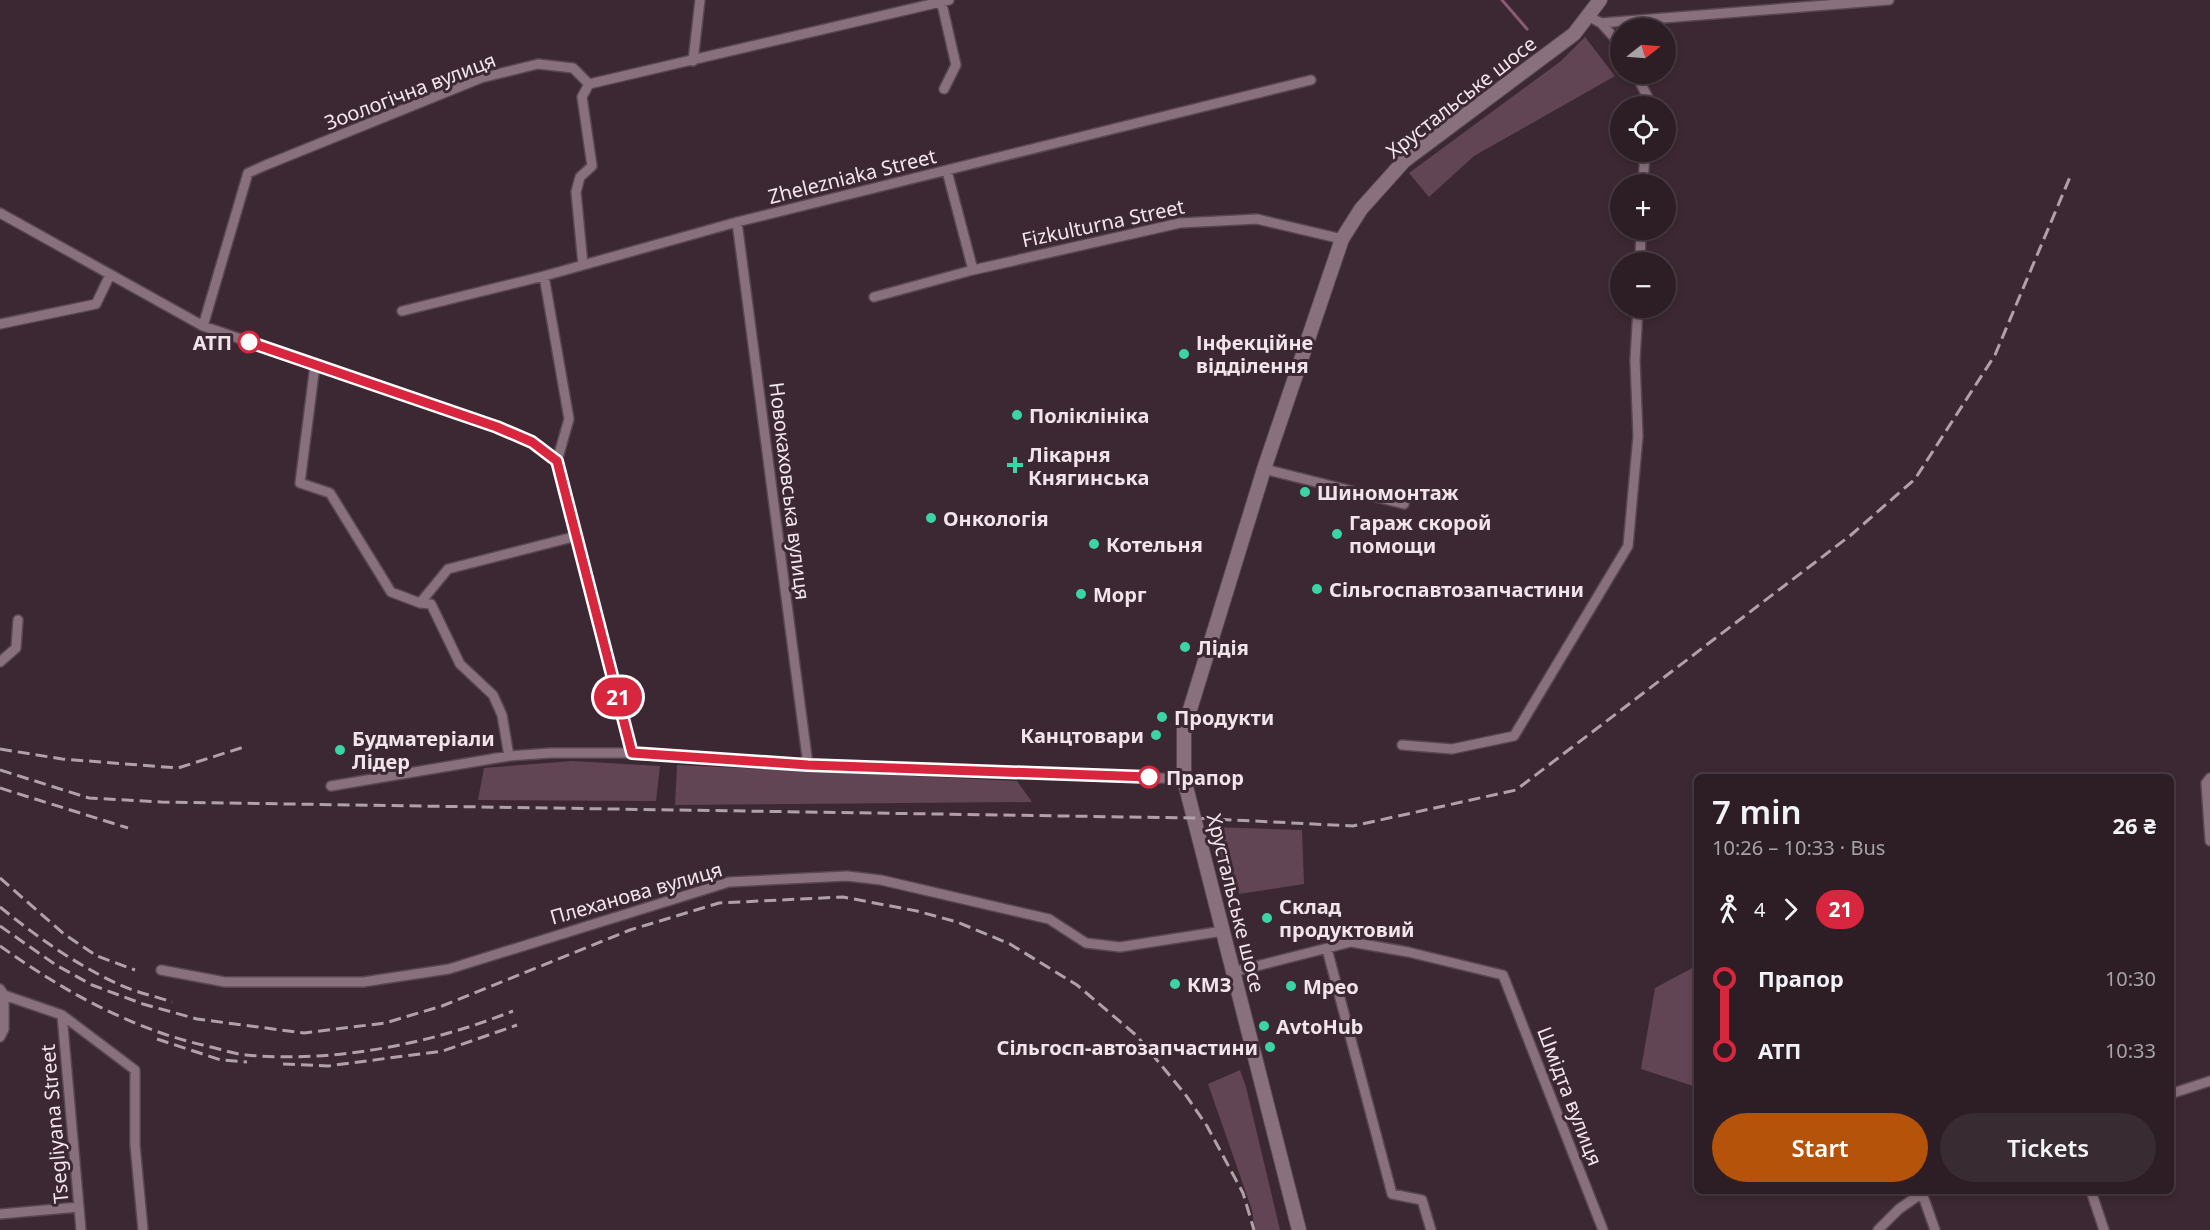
<!DOCTYPE html>
<html lang="en">
<head>
<meta charset="utf-8">
<style>
	body { margin:0; font-family:"Noto Sans",sans-serif; background:#392b32; color:#f1f3f6; height:100vh; display:flex; flex-direction:column; font-size:22px; white-space:nowrap }
	* { box-sizing:border-box; margin:0 }
	p { font-size:20px; color:#a7a2a7 }
	.icon { flex:none; width:33px; height:33px; fill:none; stroke:currentColor; stroke-width:2; stroke-linecap:round; stroke-linejoin:round }
	.map { position:relative; flex:1; overflow:hidden }
	.sheet { position:absolute; left:1694px; top:774px; width:480px; height:420px; display:flex; flex-direction:column; background:#2d1e26; border-radius:9px; box-shadow:0 3px 9px #0003,0 0 0 2px #483c43 }
	.sheet>* { flex:none }
	.badge { padding:0 12px; border-radius:20px; font-size:21px; line-height:39px }
	.needle { width:39px; rotate:73deg }
	.buttons { position:absolute; left:1610px; top:18px; display:grid; gap:12px }
	.buttons a { display:grid; place-items:center; width:66px; height:66px; border-radius:50%; background:#2d1e26; box-shadow:0 3px 9px #0003,0 0 0 2px #483c43; font-size:30px }
	.map>.badge { position:absolute; translate:-50% -50%; box-shadow:0 0 0 3px #fff }
	.legs { display:flex; align-items:center; gap:9px; height:66px; padding:0 18px; font-size:20px }
	.legs p { margin-inline-start:auto }
	.overview { display:flex; align-items:center; justify-content:space-between; height:102px; padding:0 18px }
	h1 { font-size:33px; font-weight:600; line-height:45px }
	.button { display:flex; gap:12px; margin-top:auto; padding:12px 18px }
	.button a { flex:1; height:69px; border-radius:36px; background:#b45309; color:#fff; font-size:24px; font-weight:600; line-height:69px; text-align:center }
	.button a+a { background:#392b32; color:#f1f3f6 }
	ul { padding:0 18px; list-style:none }
	li { display:flex; align-items:center; gap:21px; height:72px; font-size:22px }
	li i { display:grid; place-items:center; width:9px; height:100%; margin:0 8px; background:currentColor }
	li i::after { content:''; width:15px; height:15px; margin:-8px; border:4px solid; border-radius:50%; background:#2d1e26 }
	li p { margin-inline-start:auto }
	li:first-child i { background:linear-gradient(#0000 50%,currentColor 0) }
	li:last-child i { background:linear-gradient(currentColor 50%,#0000 0) }
	.map>svg:first-child { display:block }
	.green { fill:#624554 }
	.lines { fill:none; stroke-linecap:round; stroke-linejoin:round }
	.stream { stroke:#8b5a74; stroke-width:3 }
	.street-casing { stroke:#584750; stroke-width:12 }
	.secondary-casing { stroke:#584750; stroke-width:16 }
	.street { stroke:#88707c; stroke-width:9 }
	.secondary { stroke:#88707c; stroke-width:14 }
	.rail { stroke:#b0a0a8; stroke-width:3; stroke-dasharray:12 6; stroke-linecap:butt }
	.line-1-casing { stroke:#fff; stroke-width:14 }
	.line-1 { stroke:#d7263d; stroke-width:9 }
	.stop-1-dot { fill:#fff; stroke:#d7263d; stroke-width:3 }
	.poi-dot { fill:#3bd4a4; stroke:#3c2832; stroke-width:2 }
	.labels { text-anchor:middle; dominant-baseline:central; stroke-width:6; stroke-linejoin:round; paint-order:stroke }
	.street-label { font-size:20px; fill:#f2e4eb; stroke:#3c2832 }
	.stop-label { font-size:20px; font-weight:bold; fill:#f2e4eb; stroke:#3c2832; text-anchor:end }
	.poi-label { font-size:20px; font-weight:bold; fill:#f2e4eb; stroke:#3c2832; text-anchor:start }
</style>
</head>
<body>
<div class="map">
<svg width="2210" height="1230" viewBox="0 0 2210 1230">
	<rect width="100%" height="100%" fill="#3c2832"/>
	<path class="green" d="M1585,37L1615,76L1474,156L1429,197L1409,173L1561,61Z
		M572,761L660,766L656,801L478,800L484,768Z
		M677,765L1017,781L1032,802L675,805Z
		M1211,827L1302,830L1304,884L1239,894L1236,878L1222,880Z
		M1696,966V1087L1641,1069L1655,988Z
		M1240,1070L1246,1087L1280,1230H1255L1252,1210L1208,1084Z"/>
	<g class="lines">
		<path class="stream" d="M1502,0L1527,29"/>
		<g class="street-casing">
			<path id="street" d="M941,0L956,65L944,89
				M1588,16L1601,23L1889,0
				M1601,23L1620,44
				M693,61L700,0
				M1636,74L1648,98L1647,106
				M947,171L973,270
				M1643,184L1645,152
				M0,213L203,326L497,427L532,442L557,461
				M737,222L808,765
				M1640,262L1641,230
				M583,265L576,192L580,177L592,166L582,97L589,84
				M544,276L569,419L557,461L632,753
				M874,297L973,270L1180,223L1257,219L1342,239
				M402,311L544,276L737,222L1311,80
				M0,324L96,304L110,275
				M203,326L248,173L266,165L481,78L538,64L573,68L589,84L949,0
				M315,365L300,483L330,493L391,592L420,603L431,604L460,664L493,695L502,715L509,756
				M1264,469L1404,504
				M420,603L448,569L577,536
				M0,662L16,648L18,620
				M1402,745L1452,749L1514,736L1628,546L1638,436L1635,360L1638,308
				M2210,778L2206,783L2210,841
				M331,786L509,756L550,753H632L808,765L1184,779
				M1327,949L1392,1194L1422,1200L1431,1230
				M161,970L225,982H363L449,969L729,882L847,876L881,880L1049,919L1086,943L1120,947L1223,931
				M1233,972L1351,942L1408,952L1503,975L1603,1230
				M0,989L4,995L62,1015L135,1070V1145L143,1230
				M62,1015L81,1230
				M0,1037L4,1029V995
				M2170,1094L2210,1081
				M2091,1191L2104,1230
				M1922,1193L1935,1230
				M0,1214L79,1207
				M1878,1230L1899,1209L1925,1191"/>
		</g>
		<g class="secondary-casing">
			<path id="secondary" d="M1299,1230L1184,779V729L1264,469L1342,239L1361,209L1404,161L1574,34L1600,0"/>
		</g>
		<use href="#street" class="street"/>
		<use href="#secondary" class="secondary"/>
		<path class="rail" d="M0,749L62,759L178,768L244,747
			M0,770L89,798L161,802L1194,818L1353,826L1516,790L1851,535L1915,479L1995,355L2070,177
			M0,788L128,828
			M0,878L64,934L97,956L135,970
			M0,907C37,937 75,964 118,984C135,992 154,996 172,1002
			M0,926L56,965L92,985L143,1004L197,1019L304,1033L385,1023L442,1006L630,930L719,903L843,897L917,911L957,922L1010,944L1077,985L1137,1036L1185,1094L1207,1126L1243,1193L1254,1230
			M0,946C65,992 133,1030 211,1047C223,1050 235,1054 246,1055C336,1063 430,1044 513,1011
			M157,1039L221,1060L247,1062
			M283,1064L328,1066L443,1051L517,1025"/>
	</g>
	<g class="lines">
		<g class="line-1-casing">
			<path id="line-1" d="M249,342L497,427L532,442L557,461L632,753L808,765L1149,777"/>
		</g>
		<use href="#line-1" class="line-1"/>
	</g>
	<g class="stop-1-dot">
		<circle cx="249" cy="342" r="10"/>
		<circle cx="1149" cy="777" r="10"/>
	</g>
	<g class="poi-dot">
		<circle cx="1184" cy="354" r="6"/>
		<circle cx="1017" cy="415" r="6"/>
		<path d="M1012 456h6v6h6v6h-6v6h-6v-6h-6v-6h6z"/>
		<circle cx="1305" cy="492" r="6"/>
		<circle cx="931" cy="518" r="6"/>
		<circle cx="1337" cy="534" r="6"/>
		<circle cx="1094" cy="544" r="6"/>
		<circle cx="1317" cy="589" r="6"/>
		<circle cx="1081" cy="594" r="6"/>
		<circle cx="1185" cy="647" r="6"/>
		<circle cx="1162" cy="717" r="6"/>
		<circle cx="1156" cy="735" r="6"/>
		<circle cx="340" cy="750" r="6"/>
		<circle cx="1267" cy="918" r="6"/>
		<circle cx="1175" cy="984" r="6"/>
		<circle cx="1291" cy="986" r="6"/>
		<circle cx="1264" cy="1026" r="6"/>
		<circle cx="1270" cy="1047" r="6"/>
	</g>
	<g class="labels">
		<g class="street-label">
			<text transform="translate(410 91) rotate(-21)">Зоологічна вулиця</text>
			<text transform="translate(1461 97) rotate(-38)">Хрустальське шосе</text>
			<text transform="translate(852 176) rotate(-14)">Zhelezniaka Street</text>
			<text transform="translate(1103 223) rotate(-12)">Fizkulturna Street</text>
			<text transform="translate(790 491) rotate(83)">Новокаховська вулиця</text>
			<text transform="translate(636 893) rotate(-16)">Плеханова вулиця</text>
			<text transform="translate(1236 903) rotate(76)">Хрустальське шосе</text>
			<text transform="translate(1570 1096) rotate(69)">Шмідта вулиця</text>
			<text transform="translate(54 1124) rotate(-95)">Tsegliyana Street</text>
		</g>
		<g class="stop-label">
			<text x="232" y="342">АТП</text>
			<text x="1166" y="777" text-anchor="start">Прапор</text>
		</g>
		<g class="poi-label">
			<text x="1196" y="342">Інфекційне<tspan x="1196" dy="23">відділення</tspan></text>
			<text x="1029" y="415">Поліклініка</text>
			<text x="1028" y="454">Лікарня<tspan x="1028" dy="23">Княгинська</tspan></text>
			<text x="1317" y="492">Шиномонтаж</text>
			<text x="943" y="518">Онкологія</text>
			<text x="1349" y="522">Гараж скорой<tspan x="1349" dy="23">помощи</tspan></text>
			<text x="1106" y="544">Котельня</text>
			<text x="1329" y="589">Сільгоспавтозапчастини</text>
			<text x="1093" y="594">Морг</text>
			<text x="1197" y="647">Лідія</text>
			<text x="1174" y="717">Продукти</text>
			<text x="1144" y="735" text-anchor="end">Канцтовари</text>
			<text x="352" y="738">Будматеріали<tspan x="352" dy="23">Лідер</tspan></text>
			<text x="1279" y="906">Склад<tspan x="1279" dy="23">продуктовий</tspan></text>
			<text x="1187" y="984">КМЗ</text>
			<text x="1303" y="986">Мрео</text>
			<text x="1276" y="1026">AvtoHub</text>
			<text x="1258" y="1047" text-anchor="end">Сільгосп-автозапчастини</text>
		</g>
	</g>
</svg>
<div class="buttons">
<a><svg class="needle" viewBox="-14 -14 28 28"><path d="M0-13l5 13h-10z" fill="#e53935"/><path d="M0 13l5-13h-10z" fill="#a7a2a7"/></svg></a>
<a><svg class="icon" aria-label="locate" viewBox="0 0 24 24"><circle cx="12" cy="12" r="6"/><path d="M12 2v4M12 18v4M2 12h4M18 12h4"/></svg></a>
<a>+</a>
<a>−</a>
</div>
<b class="badge" style="left:618px;top:697px;background:#d7263d;color:#fff">21</b>
<section class="sheet">
<div class="overview"><div><h1>7 min</h1><p>10:26 – 10:33 · Bus</p></div><b>26 ₴</b></div>
<div class="legs"><svg class="icon" aria-label="walk" viewBox="0 0 24 24"><circle cx="13" cy="4" r="2"/><path d="M13 8l-2 6 4 7M11 14l-3 7M7 12l3-4h3l4 4"/></svg>4<svg class="icon" aria-label="forward" viewBox="0 0 24 24"><path d="M9 5l7 7-7 7"/></svg><b class="badge" style="background:#d7263d;color:#fff">21</b></div>
<ul>
<li><i style="color:#d7263d"></i><b>Прапор</b><p>10:30</p></li>
<li><i style="color:#d7263d"></i><b>АТП</b><p>10:33</p></li>
</ul>
<div class="button"><a>Start</a><a>Tickets</a></div>
</section>
</div>
</body>
</html>
